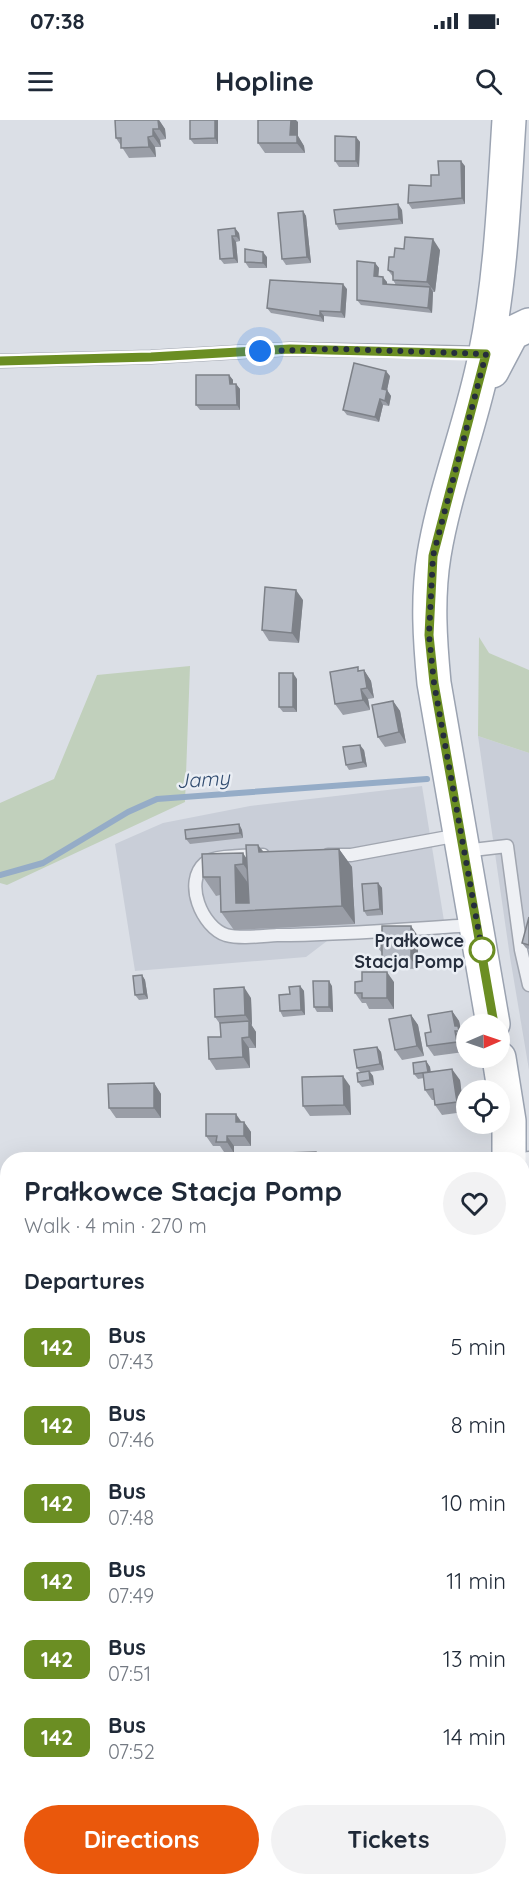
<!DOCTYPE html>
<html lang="en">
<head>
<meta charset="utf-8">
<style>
	body { margin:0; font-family:Quicksand,sans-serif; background:#f2f2f3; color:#1f2937; height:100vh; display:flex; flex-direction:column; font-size:22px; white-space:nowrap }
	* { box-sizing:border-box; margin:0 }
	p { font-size:20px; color:#747a83 }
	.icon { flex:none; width:33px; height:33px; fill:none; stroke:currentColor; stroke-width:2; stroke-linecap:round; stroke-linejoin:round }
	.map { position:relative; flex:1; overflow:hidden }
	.panel { position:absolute; left:0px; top:1032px; width:530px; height:734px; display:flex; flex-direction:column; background:#fff; border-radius:24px 24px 0 0; box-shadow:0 6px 24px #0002 }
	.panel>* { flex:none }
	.badge { padding:0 12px; border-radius:9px; font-size:21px; line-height:39px }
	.needle { width:39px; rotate:88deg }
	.controls { position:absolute; left:456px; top:894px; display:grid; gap:12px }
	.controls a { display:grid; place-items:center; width:54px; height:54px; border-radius:50%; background:#fff; box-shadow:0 6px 24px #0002; font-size:30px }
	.you { position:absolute; width:30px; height:30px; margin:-15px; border:4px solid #fff; border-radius:50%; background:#1a73e8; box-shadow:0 0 0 9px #1a73e833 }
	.map>.badge { position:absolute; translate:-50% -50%; box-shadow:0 0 0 3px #fff }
	h2 { padding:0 24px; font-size:22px; line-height:54px }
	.round { display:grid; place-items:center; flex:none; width:63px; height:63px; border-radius:32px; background:#f2f2f3 }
	.summary { display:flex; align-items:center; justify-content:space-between; height:102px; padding:0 24px }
	h1 { font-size:28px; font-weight:800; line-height:45px }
	.action { display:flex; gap:12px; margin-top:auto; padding:12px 24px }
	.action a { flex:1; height:69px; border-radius:36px; background:#ea580c; color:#fff; font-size:24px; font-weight:800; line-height:69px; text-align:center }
	.action a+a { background:#f2f2f3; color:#1f2937 }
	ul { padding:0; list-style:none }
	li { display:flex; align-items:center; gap:18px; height:78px; padding:0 24px }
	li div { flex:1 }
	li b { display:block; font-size:22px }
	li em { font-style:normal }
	li .badge { min-width:66px; font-weight:700; text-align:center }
	.status { display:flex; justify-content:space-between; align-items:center; height:42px; padding:0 30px; background:#fff; direction:ltr }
	.status svg { height:16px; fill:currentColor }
	header { display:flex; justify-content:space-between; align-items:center; height:78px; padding:0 24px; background:#fff; font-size:27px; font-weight:800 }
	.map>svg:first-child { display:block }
	.built { fill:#c9ced8 }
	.green { fill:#c1d0bc }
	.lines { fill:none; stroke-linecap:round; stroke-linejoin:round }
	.stream { stroke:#95acc7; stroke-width:6 }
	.service-casing { stroke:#a1a6b0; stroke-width:15 }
	.minor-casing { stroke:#a1a6b0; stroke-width:27 }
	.primary-casing { stroke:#9ba3b1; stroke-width:36 }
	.path { stroke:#babdc4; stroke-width:4; stroke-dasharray:4.5 4.5; stroke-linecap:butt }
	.service { stroke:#eef0f4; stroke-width:12 }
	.minor { stroke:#eef0f4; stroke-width:24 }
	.primary { stroke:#fff; stroke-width:33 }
	.wall { fill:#9a9ea7 }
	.shaded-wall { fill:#7d8188 }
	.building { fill:#b3b8c2; stroke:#7d8188; stroke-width:1.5 }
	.line-casing { stroke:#fff; stroke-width:14 }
	.line { stroke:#6b8e23; stroke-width:9 }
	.walk { stroke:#252d3c; stroke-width:6; stroke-dasharray:0 10.8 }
	.stop-dot { fill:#fff; stroke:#6b8e23; stroke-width:3 }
	.labels { text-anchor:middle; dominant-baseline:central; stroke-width:5; stroke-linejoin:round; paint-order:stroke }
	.stop-label { font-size:18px; font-weight:bold; fill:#252d3c; stroke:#eaeef4; text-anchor:end }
	.water-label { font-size:20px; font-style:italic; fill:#304b6f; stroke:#eaeef4 }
</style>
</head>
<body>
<div class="status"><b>07:38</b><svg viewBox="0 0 49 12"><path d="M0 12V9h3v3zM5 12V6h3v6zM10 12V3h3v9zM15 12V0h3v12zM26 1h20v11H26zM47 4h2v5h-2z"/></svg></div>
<header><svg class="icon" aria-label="menu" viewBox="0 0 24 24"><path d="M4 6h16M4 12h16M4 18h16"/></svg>Hopline<svg class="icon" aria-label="search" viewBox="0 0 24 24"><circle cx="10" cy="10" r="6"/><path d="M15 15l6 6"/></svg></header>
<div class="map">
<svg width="529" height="1765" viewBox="0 0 529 1765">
	<rect width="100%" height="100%" fill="#dbdfe6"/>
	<path class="built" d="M478,616L529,633V950L510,837Z
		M422,666L446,813L327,821L306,837L135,851L115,724L163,703L250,686Z"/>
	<path class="green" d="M479,517L489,533L529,550V633L478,616Z
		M190,546L185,682L7,765L0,763V683L54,659L97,555Z"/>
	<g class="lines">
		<path class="stream" d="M0,755L43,743L128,692L157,679L427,659"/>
		<g class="service-casing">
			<path id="service" d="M0,241L151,237L290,229L485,233
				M464,731L507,726L521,830L529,865
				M263,735C250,736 213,735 205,743C183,762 202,807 226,815C241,819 261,816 277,815C342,815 408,809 473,805
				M328,735H351L459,715
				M522,1531L529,1529
				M76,1765V1758"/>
		</g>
		<g class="minor-casing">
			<path id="minor" d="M522,1055L529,1044
				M522,1159L529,1160
				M0,1598H8
				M522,1756L529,1757"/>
		</g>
		<g class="primary-casing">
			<path id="primary" d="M492,251L512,213L529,205
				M493,904L434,563C430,521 427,478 434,435C445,368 472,303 485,236C501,159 504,79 509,0
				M499,938L509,1001V1040
				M522,1596L529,1610"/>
		</g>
		<path class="path" d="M522,1557L526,1567L523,1569"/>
		<use href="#service" class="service"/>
		<use href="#minor" class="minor"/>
		<use href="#primary" class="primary"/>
	</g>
	<path class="wall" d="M115,0H159L165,9L166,19L160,20L161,27H155L156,37L129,38L116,18Z
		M218,0V24H194L190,19Z
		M298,2V16L304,26L305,33H265L258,23Z
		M356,17L360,22L359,47H339L335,41Z
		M465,46V84L412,89L408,83L431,66Z
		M402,90L403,104L339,110L336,104Z
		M303,91L306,96L311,143L286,145L282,139Z
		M218,110L239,113L240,121L236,122L238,143L224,144L220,139Z
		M440,130L435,172H433L432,193L361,185L357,180L375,143L379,148L378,156L387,162V164L396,165L393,160V157L388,150L394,137Z
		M267,137V148H249L245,142Z
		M347,169L345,198L324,196V202L271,193L267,188Z
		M229,255L233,260V264H236L240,269V290H200L196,285Z
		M390,256L387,270L391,276L389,286L383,285L379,302L347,295L343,290Z
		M303,480L299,523L269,521L262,510Z
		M364,550L371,561L374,578L368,579L370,590L343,595L335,584L360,551Z
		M297,559V592H283L279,587Z
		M393,581L400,591L406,623L385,627L378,617Z
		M364,630L367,647L349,650L346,645Z
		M239,704L242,710L243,718L190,724L186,719Z
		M258,725L264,732L339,729L352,747L355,804L234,810L221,792L220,775L216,776L203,757L247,739Z
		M378,763L382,768L383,795L367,796L364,791Z
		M529,797V829L526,828L522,823Z
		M418,816V849L389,848L382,838V833L376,825Z
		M142,855L145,860L148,879L139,880L135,875Z
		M394,862V889H369L366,883H362L355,873Z
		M300,866L304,871L305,895L283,897L280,891L290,874Z
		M332,866L333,892H317L314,887Z
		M251,878L252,905H251L256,912V928H249L250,948L216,950L209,939L221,917L220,904L215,897Z
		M452,891L459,901L461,910L465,916L466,921L462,922L464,932L434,936L427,926L431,912Z
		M411,895L418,905L424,936L402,940L395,930Z
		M377,927L381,932L384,950L370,952L373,956L374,965L362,967L358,962L360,952L357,948Z
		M426,941L430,947L431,952L460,960L464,992L442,995L435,985L434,980H432L425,970L424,958L418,959L414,954Z
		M154,963L161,974V998H116L109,988Z
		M350,966L351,995L310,996L303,986Z
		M242,1002H244L251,1012V1026H234V1033L224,1032L220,1026H213L206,1016Z
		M0,1529H8V1572H0Z"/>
	<path class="shaded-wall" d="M153,0H159L165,9L166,19Z
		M215,0H218V24L215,18Z
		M291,0H296L298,2V16L304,26L305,33L290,15Z
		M153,9L160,20L161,27L153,16Z
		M148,17L155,27L156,37L149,27Z
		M356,17L360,22L359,47L356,41Z
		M461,41L465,46V84L462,78Z
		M398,84L402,90L403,104L399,99Z
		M303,91L306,96L311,143L307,137Z
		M235,108L239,113L240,121L236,116Z
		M232,116L236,122L238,143L234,138Z
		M433,119L440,130L435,172L427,162Z
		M263,132L267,137V148L263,143Z
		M375,143L379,148L378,161L374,156Z
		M383,157L387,162V169L383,164Z
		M343,164L347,169L345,198L341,192Z
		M430,167L433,172L432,193L428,188Z
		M320,191L324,196V202L320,196Z
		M386,251L390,256L386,275L382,269Z
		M229,255L233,260V269L230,264Z
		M236,264L240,269V290L237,285Z
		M387,270L391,276L389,286L385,281Z
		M380,279L383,285L379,302L375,297Z
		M296,470L303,480L299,523L292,513Z
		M364,550L371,561L374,578L367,568Z
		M293,553L297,559V592L293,587Z
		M361,569L368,579L370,590L363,580Z
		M393,581L400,591L406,623L399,612Z
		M360,625L364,630L367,647L363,642Z
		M239,704L242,710L243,718L240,713Z
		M258,725L271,743L259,732Z
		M339,729L352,747L355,804L342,786Z
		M243,733L255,751L256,762L243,744Z
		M235,745L248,763L249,791L236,783Z
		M378,763L382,768L383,795L380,789Z
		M411,806L418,816V849L411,839Z
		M387,852L394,862V889L387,878Z
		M142,855L145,860L148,879L144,874Z
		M329,861L332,866L333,892L329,887Z
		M300,866L304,871L305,895L301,890Z
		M244,867L251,878L252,905L245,895Z
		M452,891L459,901L461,910L465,916L466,921L455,906Z
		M411,895L418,905L424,936L417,926Z
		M249,901L256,912V928L249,917Z
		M455,911L462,922L464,932L457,922Z
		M242,918L249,928L250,948L243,937Z
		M377,927L381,932L384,950L380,944Z
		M426,941L430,947L431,958L428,952Z
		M452,949L460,960L464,992L457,982Z
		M369,951L373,956L374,965L370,960Z
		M343,956L350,966L351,995L344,985Z
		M154,963L161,974V998L154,988Z
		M236,994L243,1004L236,1002Z
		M244,1002L251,1012V1026L244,1016Z
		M227,1016L234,1026V1033L227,1022Z
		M316,1032L321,1040H316Z"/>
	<path class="building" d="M115,0H158L159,9H153V16L148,17L149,27L121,28V18H116Z
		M190,0H215V18L190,19Z
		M258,0H291L290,15H297V23H258Z
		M335,16L356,17V41H335Z
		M438,41H461L462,78L408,83L409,65L431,66V55H439Z
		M398,84L399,99L336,104L334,90Z
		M303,91L307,137L282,139L278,93Z
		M235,108L236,116H232L234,138L220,139L218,110Z
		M405,117L433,119L427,162L393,160V152L388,150L389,137H394L395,128L404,129Z
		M245,129L263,132V143L245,142Z
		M357,141L375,143L374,156L383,157V164L430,167L428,188L357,180Z
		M270,160L343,164L341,192L320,191V196L267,188Z
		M354,243L386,251L382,269L387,270L385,281L380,279L375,297L343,290Z
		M196,255H229L230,264H236L237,285H196Z
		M265,467L296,470L292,513L262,510Z
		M358,547V551L364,550L367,568L361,569L363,580L335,584L330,552Z
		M279,553H293V587H279Z
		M393,581L399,612L378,617L372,585Z
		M360,625L363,642L346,645L343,627Z
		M239,704L240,713L186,719L185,710Z
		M246,725H258L259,732L339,729L342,786L221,792L220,757H203L202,734L243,733V744L235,745L236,783H249Z
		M378,763L380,789L364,791L362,764Z
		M529,797V825L522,823Z
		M382,806H411V839L382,838V825H376L377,815H382Z
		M362,852H387V878H362V873H355V862L362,861Z
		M142,855L144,874L135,875L133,856Z
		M313,861H329V887H314Z
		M300,866L301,890L280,891L279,875L290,874L289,867Z
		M244,867L245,895L215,897L214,869Z
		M452,891L455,906H458L459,911H455L457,922L427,926L425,913L431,912L428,895Z
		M411,895L417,926L395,930L389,899Z
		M249,901V917L242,918L243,937L209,939L208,917H221L220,903Z
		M377,927L380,944L357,948L354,930Z
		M426,941L428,952L414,954L413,943Z
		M452,949L457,982L435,985L433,969L425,970L423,953Z
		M369,951L370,960L358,962L357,953Z
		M343,956L344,985L303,986L302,957Z
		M154,963V988H109L108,964Z
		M206,994H236V1002H244V1016H227V1022H216L217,1016H206Z
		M316,1032V1040H285V1033Z
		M142,1033L196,1037L197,1040H141Z
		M0,1529H8V1562H0Z
		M9,1763H41V1765H9Z
		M95,1764L127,1765H95Z"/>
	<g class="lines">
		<g class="line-casing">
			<path id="line" d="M0,241L151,237L290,229L486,234L433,436L429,515L434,563L494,904"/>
		</g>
		<use href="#line" class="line"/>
		<path class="walk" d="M260,231L338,229L486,234L433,436L429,515L434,563L482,830"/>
	</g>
	<circle class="stop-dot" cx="482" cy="830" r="12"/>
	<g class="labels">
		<g class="stop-label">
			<text x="464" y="820">Prałkowce<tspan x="464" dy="21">Stacja Pomp</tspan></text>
		</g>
		<g class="water-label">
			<text transform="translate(203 659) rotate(-4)">Jamy</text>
		</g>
	</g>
</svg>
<div class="controls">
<a><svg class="needle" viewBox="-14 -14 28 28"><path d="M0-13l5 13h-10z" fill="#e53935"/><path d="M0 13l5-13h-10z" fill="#747a83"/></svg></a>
<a><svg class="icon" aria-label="locate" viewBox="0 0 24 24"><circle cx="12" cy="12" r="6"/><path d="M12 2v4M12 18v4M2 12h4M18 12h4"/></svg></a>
</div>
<div class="you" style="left:260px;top:231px"></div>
<section class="panel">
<div class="summary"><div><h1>Prałkowce Stacja Pomp</h1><p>Walk · 4 min · 270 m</p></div><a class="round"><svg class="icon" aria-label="heart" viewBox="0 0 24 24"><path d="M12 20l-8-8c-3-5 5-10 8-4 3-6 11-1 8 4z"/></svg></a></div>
<h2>Departures</h2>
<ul>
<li><span class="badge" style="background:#6b8e23;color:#fff">142</span><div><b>Bus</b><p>07:43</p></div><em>5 min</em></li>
<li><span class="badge" style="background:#6b8e23;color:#fff">142</span><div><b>Bus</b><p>07:46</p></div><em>8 min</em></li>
<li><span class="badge" style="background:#6b8e23;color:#fff">142</span><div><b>Bus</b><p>07:48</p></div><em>10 min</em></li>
<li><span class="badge" style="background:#6b8e23;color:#fff">142</span><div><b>Bus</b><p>07:49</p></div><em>11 min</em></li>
<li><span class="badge" style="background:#6b8e23;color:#fff">142</span><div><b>Bus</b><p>07:51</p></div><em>13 min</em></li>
<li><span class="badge" style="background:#6b8e23;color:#fff">142</span><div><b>Bus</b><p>07:52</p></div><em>14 min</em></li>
</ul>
<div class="action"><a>Directions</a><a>Tickets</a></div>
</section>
</div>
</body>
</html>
